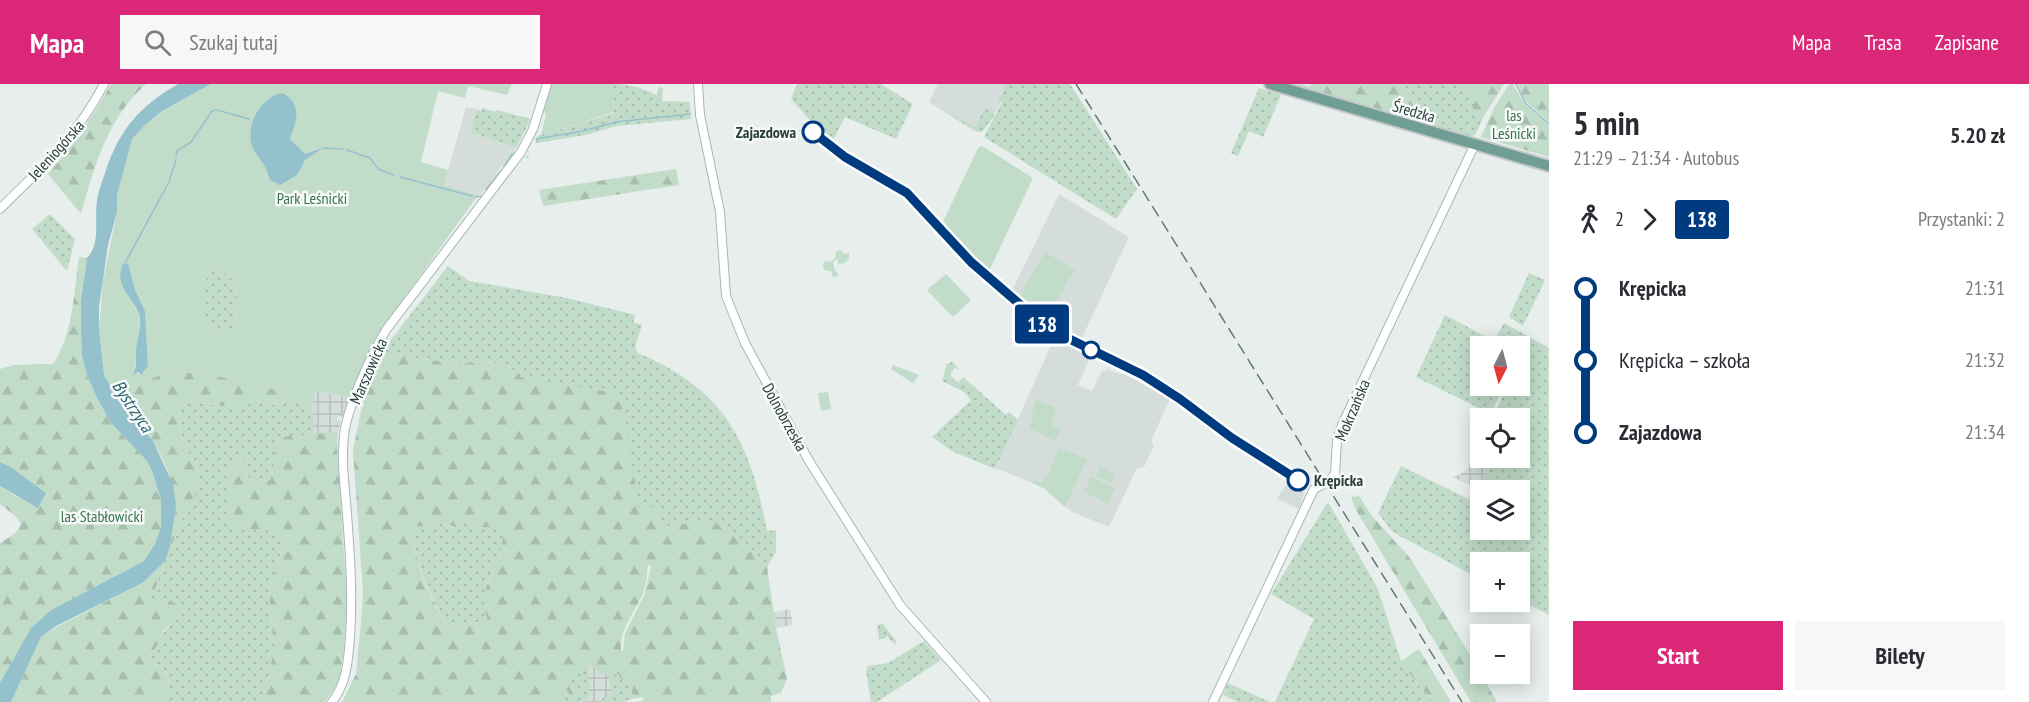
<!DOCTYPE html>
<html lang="pl">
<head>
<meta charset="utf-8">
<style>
	body { margin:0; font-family:"PT Sans Narrow",sans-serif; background:#f7f7f7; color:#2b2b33; height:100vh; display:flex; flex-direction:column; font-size:22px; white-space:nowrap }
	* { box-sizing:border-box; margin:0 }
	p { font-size:20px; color:#7c7c81 }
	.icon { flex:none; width:33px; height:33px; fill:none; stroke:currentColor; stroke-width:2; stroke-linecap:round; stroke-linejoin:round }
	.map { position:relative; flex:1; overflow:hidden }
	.sheet { display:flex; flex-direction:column; background:#fff; width:480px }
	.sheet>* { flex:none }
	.badge { padding:0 12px; border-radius:4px; font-size:21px; line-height:39px }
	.needle { width:39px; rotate:186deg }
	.tools { position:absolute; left:1470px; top:252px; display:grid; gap:12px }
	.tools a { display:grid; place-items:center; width:60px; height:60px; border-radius:0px; background:#fff; box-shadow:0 3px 15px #0003; font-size:30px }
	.map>.badge { position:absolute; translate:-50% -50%; box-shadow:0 0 0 3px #fff }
	.legs { display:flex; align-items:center; gap:9px; height:66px; padding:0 24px; font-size:20px }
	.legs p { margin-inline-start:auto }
	.headline { display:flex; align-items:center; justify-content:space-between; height:102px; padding:0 24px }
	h1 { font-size:33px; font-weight:700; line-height:45px }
	.cta { display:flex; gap:12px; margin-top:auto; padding:12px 24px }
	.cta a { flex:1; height:69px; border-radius:0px; background:#db2777; color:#fff; font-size:24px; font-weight:700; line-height:69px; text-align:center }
	.cta a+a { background:#f7f7f7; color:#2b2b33 }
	ul { padding:0 24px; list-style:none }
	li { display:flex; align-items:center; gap:21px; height:72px; font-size:22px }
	li i { display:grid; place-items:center; width:9px; height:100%; margin:0 8px; background:currentColor }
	li i::after { content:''; width:15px; height:15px; margin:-8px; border:4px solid; border-radius:50%; background:#fff }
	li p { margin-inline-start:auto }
	li:first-child i { background:linear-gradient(#0000 50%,currentColor 0) }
	li:last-child i { background:linear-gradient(currentColor 50%,#0000 0) }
	header { display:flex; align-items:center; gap:36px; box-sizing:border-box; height:84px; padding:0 30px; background:#db2777; color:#fff }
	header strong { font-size:28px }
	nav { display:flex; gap:33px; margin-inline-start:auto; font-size:21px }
	.search { width:420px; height:54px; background:#f7f7f7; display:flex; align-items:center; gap:15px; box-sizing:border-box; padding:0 21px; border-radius:0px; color:#7c7c81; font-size:22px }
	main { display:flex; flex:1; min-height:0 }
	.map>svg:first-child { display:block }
	.built { fill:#d5ddda }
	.industrial { fill:url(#industrial-grid) }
	.grass { fill:url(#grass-dots); fill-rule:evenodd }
	.forest { fill:url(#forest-firs); fill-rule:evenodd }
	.park { fill:#c2dcca; fill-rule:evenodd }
	.water { fill:#95c1cc }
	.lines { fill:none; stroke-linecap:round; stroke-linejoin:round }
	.stream { stroke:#95c1cc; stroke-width:1.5 }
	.minor-casing { stroke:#aab6b2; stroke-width:10 }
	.major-casing { stroke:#c3c9c8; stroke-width:14 }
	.minor { stroke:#fff; stroke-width:8 }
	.major { stroke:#709e94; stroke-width:10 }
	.rail { stroke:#627974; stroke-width:1.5; stroke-dasharray:12 6; stroke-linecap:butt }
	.line-1-casing { stroke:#fff; stroke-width:14 }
	.line-1 { stroke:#003b80; stroke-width:9 }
	.stop-1-dot { fill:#fff; stroke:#003b80; stroke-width:3 }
	.labels { text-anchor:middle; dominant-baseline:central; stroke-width:5; stroke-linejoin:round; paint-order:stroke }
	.street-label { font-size:16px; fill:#273e39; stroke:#f7faf9 }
	.park-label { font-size:16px; fill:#35714f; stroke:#f7faf9 }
	.stop-label { font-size:16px; font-weight:bold; fill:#273e39; stroke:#f7faf9; text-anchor:end }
	.water-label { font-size:18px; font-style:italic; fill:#276474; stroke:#f7faf9 }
</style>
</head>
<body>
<header>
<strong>Mapa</strong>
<div class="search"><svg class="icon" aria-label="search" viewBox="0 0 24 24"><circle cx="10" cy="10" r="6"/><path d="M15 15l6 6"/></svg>Szukaj tutaj</div>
<nav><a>Mapa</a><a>Trasa</a><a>Zapisane</a></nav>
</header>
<main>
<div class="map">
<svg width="1549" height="618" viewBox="0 0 1549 618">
	<defs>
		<pattern id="industrial-grid" width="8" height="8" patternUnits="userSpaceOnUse" patternTransform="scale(1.5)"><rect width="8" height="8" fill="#d5ddda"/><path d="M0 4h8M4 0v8" fill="none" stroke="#b7bfbc"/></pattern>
		<pattern id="grass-dots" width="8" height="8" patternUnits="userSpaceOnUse" patternTransform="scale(1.5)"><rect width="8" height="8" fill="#c2dcca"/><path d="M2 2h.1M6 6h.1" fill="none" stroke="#a7beae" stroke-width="1.8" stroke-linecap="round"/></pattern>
		<pattern id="forest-firs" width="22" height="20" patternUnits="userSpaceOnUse" patternTransform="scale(1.5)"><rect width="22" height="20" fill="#c2dcca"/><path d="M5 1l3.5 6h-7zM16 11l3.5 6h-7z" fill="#a7beae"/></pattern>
	</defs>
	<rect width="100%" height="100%" fill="#e7eeeb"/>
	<path class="built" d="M938,0H1011L998,24L983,47L977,48L929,18Z
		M466,23L477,25L470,48L516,64L480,111L444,101Z
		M1059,110L1129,153L1081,256L1048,240L1012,207Z
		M1053,257L1063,258L1091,271L1078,301L1092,307L1102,287L1105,288L1107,285L1121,290L1122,289L1168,314L1169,317L1151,357L1154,361L1144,383L1137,384L1109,443L1072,428L1044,404L996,384Z
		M1289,396L1302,404L1304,409L1299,425L1277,415Z"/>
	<path class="industrial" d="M314,307L350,314L342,333L338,332L337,336H341L338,348L315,351L312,324Z
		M1480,361V374H1496L1479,405L1452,393L1459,391L1467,385Z
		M790,525L793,541L776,544L774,528Z
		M587,581L619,587L622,618H582Z"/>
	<path class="grass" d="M613,0C629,0 643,4 657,11L659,3L663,4L662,17L690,18L691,35L616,42L586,51L536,59L537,52L614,29Z
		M797,0H881L913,20L896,55L845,33L832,58L815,42L791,15Z
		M1007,0H1070L1137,105L1116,135L984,53L1002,18L999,16Z
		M1403,0H1462L1476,15L1477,31L1484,32L1475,51L1469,53L1451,48V46L1447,45L1446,47L1425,41L1424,35L1420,40L1405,35L1417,17Z
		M1259,4L1281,11L1263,53L1249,47L1238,72L1231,69Z
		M482,24L496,28L497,26L531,35L516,64L470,48L477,25L481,27Z
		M985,24L995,30L983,47L977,48L943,27L975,43Z
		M50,130L75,155L67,187L32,145Z
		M448,182L469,197L567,214L635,231L633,238L642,241L635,263L638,269C725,306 750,357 767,447L776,446V468L767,483L749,464L731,452L722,443L711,438L690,435L684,440L673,437L667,447L662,445L658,438L639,423L510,283L491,278L456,279L380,270Z
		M216,185C244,192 238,222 233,244C225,250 218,248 209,244L206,238V197L209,187Z
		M1529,189L1545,196L1523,242L1509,233Z
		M1445,231L1494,257L1504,239L1549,264V531L1520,516V478H1480V495L1400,452L1392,447L1378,429L1401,382L1477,419L1479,405L1496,374H1520V334H1501L1494,331L1504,309L1501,308L1491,330L1416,293ZM1480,262H1520V302H1480ZM1480,406H1520V446H1480Z
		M952,278L959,285L955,284L950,291L958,299L963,293L1006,331L1009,328L1018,336L995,385L952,367L932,353L971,316L964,308L942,297L947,280Z
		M290,315L301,321L312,324L315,351L280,353L273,371V387L270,396L258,397L248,393L242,372L236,374L226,393L266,445L284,460L269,507L274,564L265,611L261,618H166C170,594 172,589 150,576C156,558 164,546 178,533L170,516L158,519L144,517L145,513L154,507L170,463L181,443L184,424L198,407L200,389L183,359L179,323L187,317L229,323L254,316L275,321Z
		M1328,418L1378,505L1401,577L1421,605L1433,617L1439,615L1440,618H1275L1314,535L1271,510Z
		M438,439L453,443L466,439L476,443H506L500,472L485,504L488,539L472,538L447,542C430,512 413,476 413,441L426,443Z
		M883,540L897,558L894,560L887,552L885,555H879L877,541Z
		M924,557L941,576L877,618H871L866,587L868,582L888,579Z
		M616,588L618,589L621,595L631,602L633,615L623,618H601L603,613H607L612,608L609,601Z
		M574,590H588L589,592V613L586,615V618H564V608L567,606Z
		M1228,599L1270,618H1238L1223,611Z"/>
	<path class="forest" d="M111,0H146C108,33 94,83 81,130L48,90C73,61 93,33 111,0Z
		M1299,0L1310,2L1311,0H1403L1417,17L1405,35L1298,4Z
		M1462,0H1504L1484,32L1477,31L1473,24L1476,15Z
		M1509,0H1513L1524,20L1549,41V73L1481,53L1493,26Z
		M1518,0H1549V38L1523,15Z
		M676,85L679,101L543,122L539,106Z
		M79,173L87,174L81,216V247L82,272L87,291L97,314L111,339L147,377L152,387L161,415V443L155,460L144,477L51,526L31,544L0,599V459C29,441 25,439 0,420V402L22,416L9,382L0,378V285L14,281L53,280C73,251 74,207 79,173Z
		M380,270L456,279L491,278L510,283L520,293L621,310L639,423H652L661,430L658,438L662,445L666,446L673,437H678L684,440L690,435L710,438L712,436L749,464L767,483L776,544L787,595L781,609L771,612V618H637L644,616L642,613L633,615L631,602L621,595L618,589L616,588L611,599L605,589L599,592L597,585L588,583V590H574L570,599L576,607L577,615L572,617L567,606L564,608V618H342L356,590L361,539L363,509L353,366L362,322L363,324L364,321L363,318L366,305ZM438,439L460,444L466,439L476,443H505L500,472L485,505L483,516L488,539L472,538L447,542C429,513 413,476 413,442L433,443ZM648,481L651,483L644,512L625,549L623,567L621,566C621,541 634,531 643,509C647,499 647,490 648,481Z
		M199,288L271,304L290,315L275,321L254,316L250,320L234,326L229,323L188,317L179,323L183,359L200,389L198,408L184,424L181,443L170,463C178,424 176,391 152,357C141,340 125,327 114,310L162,290Z
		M338,348L337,361L347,514L344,564L339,598L325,618H261L265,610L274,564L269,507L284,460L266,445L232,446L226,393L236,374L243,372L248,393L258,397L270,396L273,387V371L280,353Z
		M1359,412L1372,432L1410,474L1474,577L1497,618H1471L1356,426L1351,413Z
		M165,477L154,508L144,516L158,519L170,516L179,522L178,533L164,546L150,576C172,589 170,594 166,618H11L41,553L56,543L144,498Z
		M1419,565L1451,618H1440L1439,615L1434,617L1421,605L1401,577Z"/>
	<path class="park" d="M211,0H512L507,11L468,2L465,14L438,7L421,78L448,86L444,101L478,111L375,255L350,314L315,307L312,324L301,321L271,304L199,288L162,290L114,310L104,291L99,245L103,197L117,128V111L128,68L132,55L145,41L162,28ZM125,179H128L135,206L145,227L148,282L141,291L135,288L137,259L141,246L138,229L134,221ZM216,185C244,192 238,222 233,244C225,250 218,248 209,244L206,238V197L209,187Z
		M552,0H613L614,28L541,51L546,31L544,26Z
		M982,62L1033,94L989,187L942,140L978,64Z
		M841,166L844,170L849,169V174L845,179L838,180V176L837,175L833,178L834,185L838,190L837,192L833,193L831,187L824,186L823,180L826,177L831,178L835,174L836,168Z
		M1045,168L1075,186L1048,230L1019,213Z
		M946,190L971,216L953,233L927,206Z
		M893,281L919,291L913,299L891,285Z
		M828,308L831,325L821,327L818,309Z
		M1037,316L1056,324L1051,341L1061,345L1055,357L1029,344L1034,330L1031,328Z
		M1058,365H1062L1087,375L1065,423L1044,404L1032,399L1035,396L1042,399L1044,394L1048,391Z
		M1100,382L1115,390L1111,399L1096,392Z
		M1091,393L1115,404L1108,419L1084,408Z"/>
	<path class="water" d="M178,0H211L161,28L145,41L132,55L117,111V128L108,161L99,223V245L104,291L124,325L153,357L173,400L176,422L170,463L165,477L144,498L56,542L41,553L11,618H0V599L31,544L51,526L144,477L155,460L161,443V415L152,387L147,377L111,339L97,314L87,291L82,272L81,247V216L87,174C101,160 94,135 97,117C98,107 103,96 106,86C120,45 140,22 178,0Z
		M282,9C294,13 299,28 295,40C294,46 291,49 290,55L305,70L323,64L305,76L297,91L280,101L270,96C268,90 266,83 262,78C259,73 254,68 252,62C245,41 261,13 282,9Z
		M128,179L135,206L145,227L148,282L141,291L138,288L133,291C137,284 136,276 136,268C136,255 143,245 139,231C134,212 113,204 123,180Z
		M0,378L9,382L46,409L38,424L0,402Z"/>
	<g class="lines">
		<path class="stream" d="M1516,0L1525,19L1549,40
			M536,55L583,47L616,38L690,30
			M323,64L343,65
			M347,66L370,74L378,85L394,91
			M176,71L177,67L191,58L212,27L217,26L249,35
			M527,73H528
			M504,82L512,70L515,69
			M400,93L472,112
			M486,105L500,88
			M476,113L481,112
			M125,179L169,98L176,76
			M122,317L121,313L125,304
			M119,320L126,312"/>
		<g class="minor-casing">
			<path id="minor" d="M698,0L700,31L720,128L726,212L745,259L809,377L900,521L986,618
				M0,125C42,83 76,54 104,0
				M332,618C347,599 348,577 350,553C353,511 350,471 347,430C345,404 341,378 344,352C346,326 372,269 386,246L521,68L533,45L547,0
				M1213,618L1314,405L1328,398L1335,390L1337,356L1342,341L1475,60"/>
		</g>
		<g class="major-casing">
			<path id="major" d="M1270,0L1549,82"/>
		</g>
		<use href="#minor" class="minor"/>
		<use href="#major" class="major"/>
		<path class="rail" d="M1076,0L1462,618"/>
	</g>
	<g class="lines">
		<g class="line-1-casing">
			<path id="line-1" d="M813,48L845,73L907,109L971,178L1047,244L1143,291L1180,315L1232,354L1298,396"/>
		</g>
		<use href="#line-1" class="line-1"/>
	</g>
	<g class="stop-1-dot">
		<circle cx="813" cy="48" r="10"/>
		<circle cx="1091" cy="266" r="8"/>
		<circle cx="1298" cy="396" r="10"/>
	</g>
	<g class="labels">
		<g class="street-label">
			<text transform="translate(1414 27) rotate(16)">Średzka</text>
			<text transform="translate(56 66) rotate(-48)">Jeleniogórska</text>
			<text transform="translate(368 287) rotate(-66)">Marszowicka</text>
			<text transform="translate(1352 326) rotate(-67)">Mokrzańska</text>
			<text transform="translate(785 333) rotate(61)">Dolnobrzeska</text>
		</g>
		<g class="park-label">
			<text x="1514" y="31">las<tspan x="1514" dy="18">Leśnicki</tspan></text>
			<text x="312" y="114">Park Leśnicki</text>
			<text x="102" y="432">las Stabłowicki</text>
		</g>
		<g class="stop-label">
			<text x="796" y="48">Zajazdowa</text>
			<text x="1314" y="396" text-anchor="start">Krępicka</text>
		</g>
		<g class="water-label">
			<text transform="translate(133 322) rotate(56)">Bystrzyca</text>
		</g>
	</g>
</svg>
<div class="tools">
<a><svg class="needle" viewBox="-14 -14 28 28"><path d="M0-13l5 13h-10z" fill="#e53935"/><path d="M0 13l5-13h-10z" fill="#7c7c81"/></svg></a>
<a><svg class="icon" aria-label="locate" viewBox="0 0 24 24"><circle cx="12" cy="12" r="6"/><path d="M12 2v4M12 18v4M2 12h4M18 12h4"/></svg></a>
<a><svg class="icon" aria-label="layers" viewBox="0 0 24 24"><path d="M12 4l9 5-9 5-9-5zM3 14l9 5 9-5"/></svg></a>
<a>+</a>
<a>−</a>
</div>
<b class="badge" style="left:1042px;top:240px;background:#003b80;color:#fff">138</b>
</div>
<section class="sheet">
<div class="headline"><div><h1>5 min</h1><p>21:29 – 21:34 · Autobus</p></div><b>5.20 zł</b></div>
<div class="legs"><svg class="icon" aria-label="walk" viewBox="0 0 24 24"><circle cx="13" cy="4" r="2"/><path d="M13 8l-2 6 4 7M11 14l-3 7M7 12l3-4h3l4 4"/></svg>2<svg class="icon" aria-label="forward" viewBox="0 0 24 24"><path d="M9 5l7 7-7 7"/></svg><b class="badge" style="background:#003b80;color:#fff">138</b><p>Przystanki: 2</p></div>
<ul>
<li><i style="color:#003b80"></i><b>Krępicka</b><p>21:31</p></li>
<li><i style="color:#003b80"></i><span>Krępicka – szkoła</span><p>21:32</p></li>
<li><i style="color:#003b80"></i><b>Zajazdowa</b><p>21:34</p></li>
</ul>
<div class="cta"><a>Start</a><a>Bilety</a></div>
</section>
</main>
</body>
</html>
